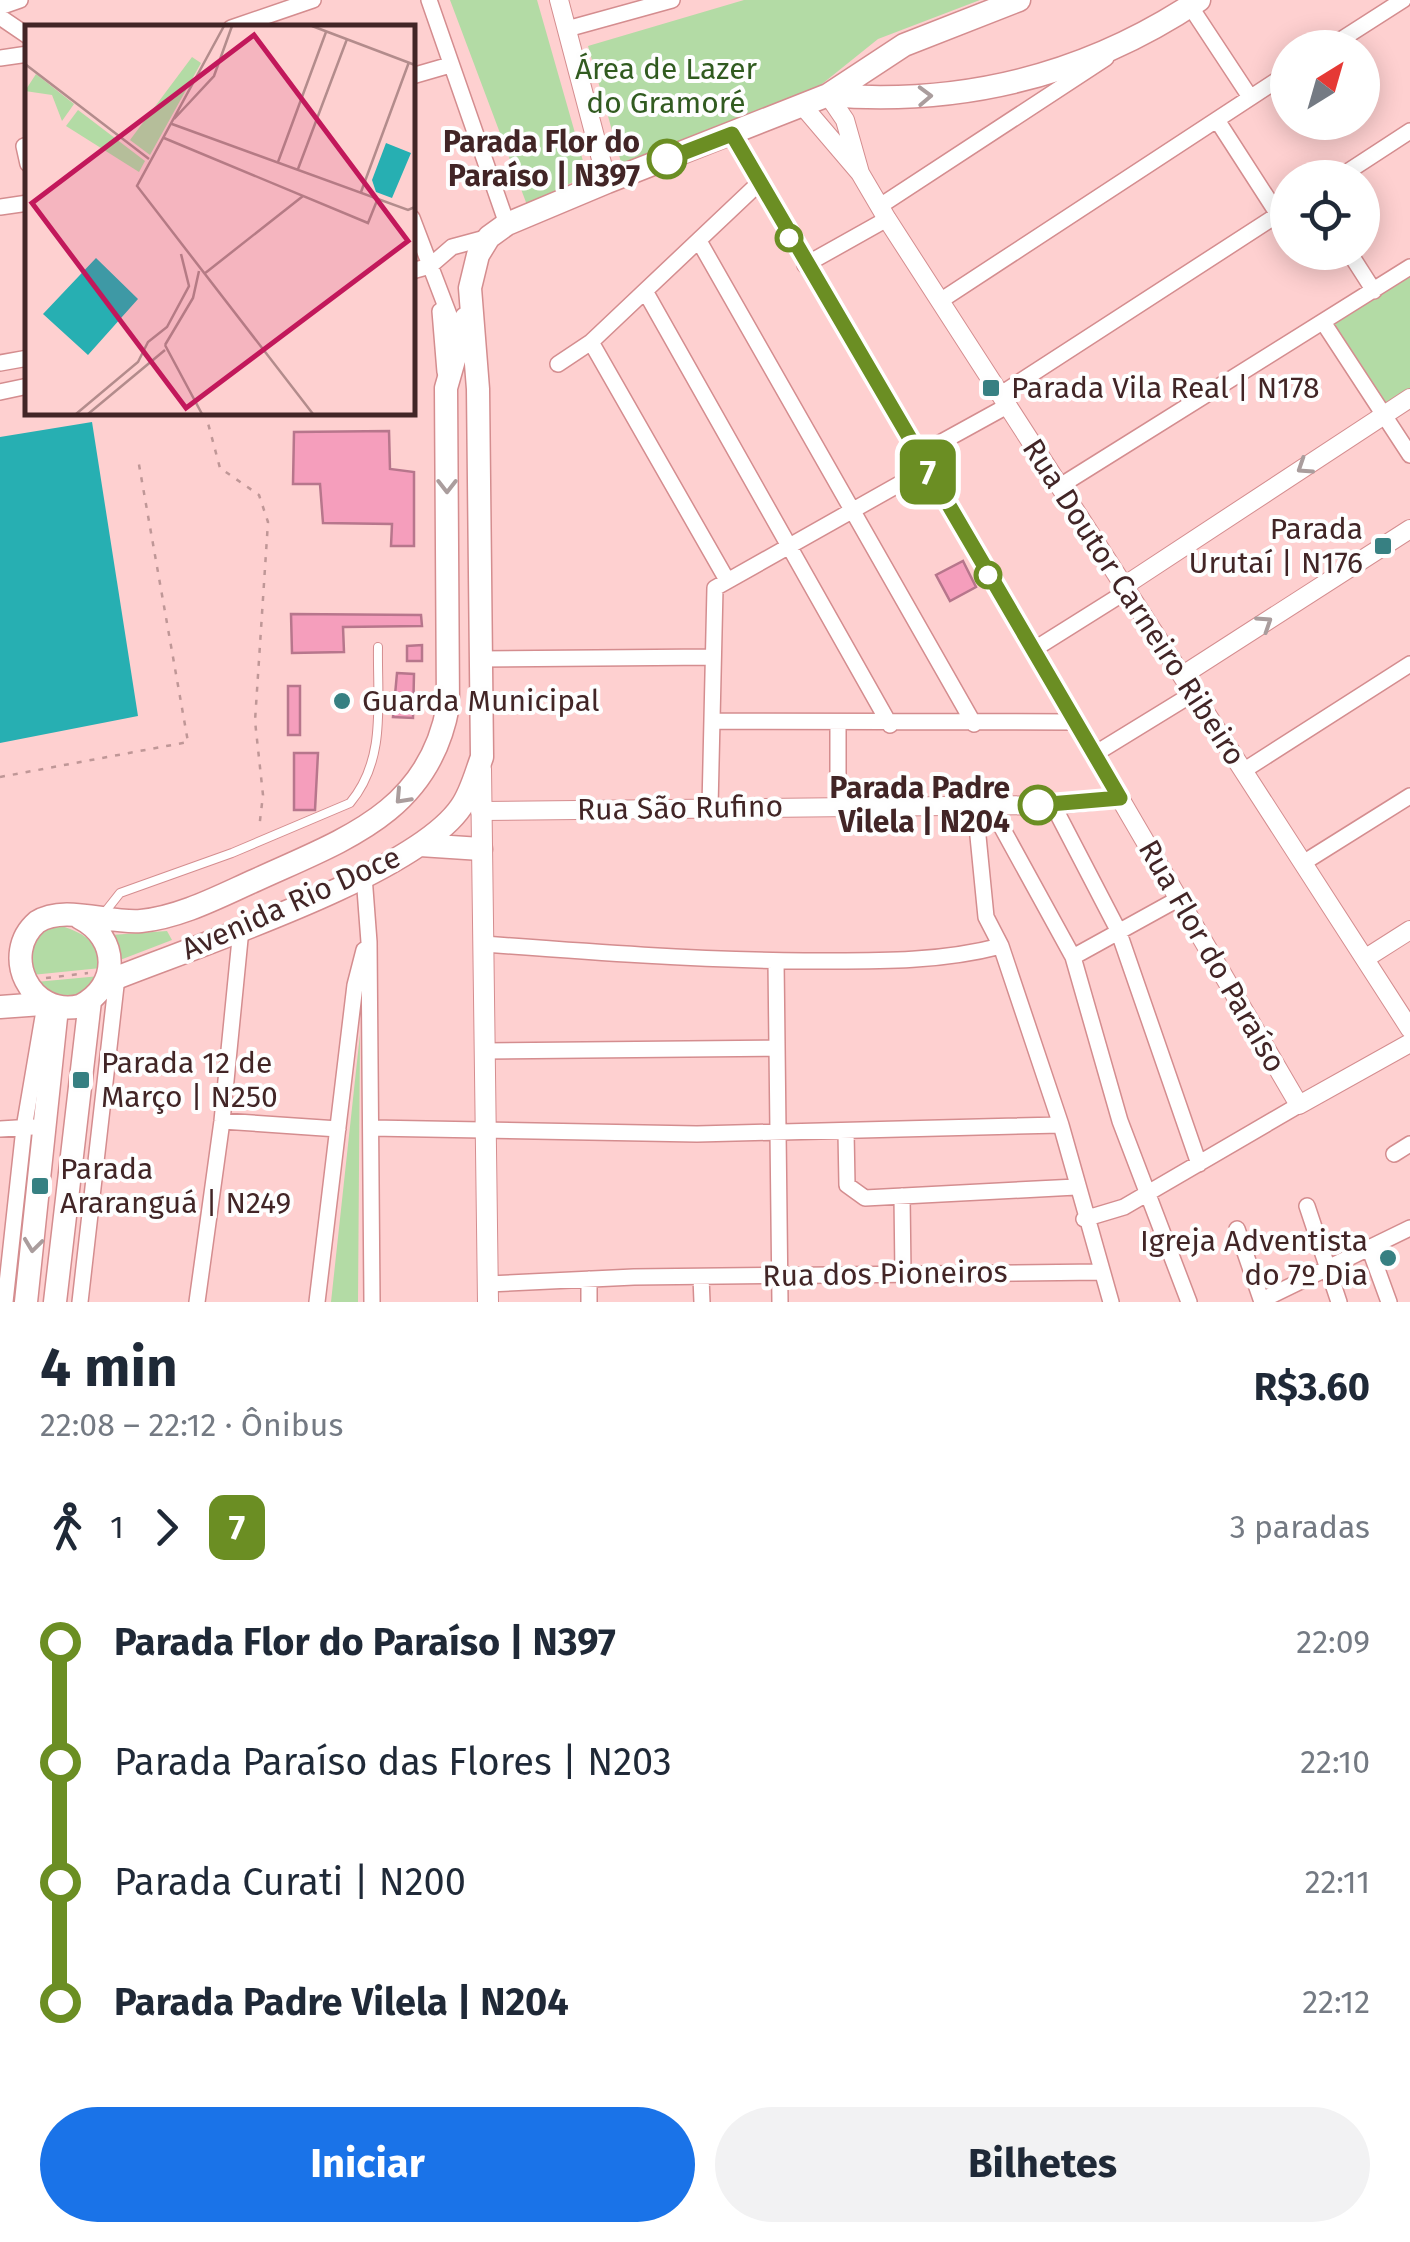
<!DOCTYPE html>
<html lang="pt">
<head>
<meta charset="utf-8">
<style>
	body { margin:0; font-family:"Fira Sans",sans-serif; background:#f2f2f3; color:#1f2937; height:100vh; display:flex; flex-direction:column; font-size:38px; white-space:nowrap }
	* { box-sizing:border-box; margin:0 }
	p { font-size:32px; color:#747a83 }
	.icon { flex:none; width:55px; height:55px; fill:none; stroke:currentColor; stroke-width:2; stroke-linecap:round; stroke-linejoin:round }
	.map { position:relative; height:1302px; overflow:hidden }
	.details { display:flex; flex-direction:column; background:#fff; flex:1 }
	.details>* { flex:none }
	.badge { padding:0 20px; border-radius:15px; font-size:35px; line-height:65px }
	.needle { width:65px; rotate:37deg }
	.controls { position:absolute; left:1270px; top:30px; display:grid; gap:20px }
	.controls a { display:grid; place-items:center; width:110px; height:110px; border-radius:50%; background:#fff; box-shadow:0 5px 25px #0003; font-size:50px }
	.map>.badge { position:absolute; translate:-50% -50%; box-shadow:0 0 0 5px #fff }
	.legs { display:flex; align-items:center; gap:15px; height:110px; padding:0 40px; font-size:32px }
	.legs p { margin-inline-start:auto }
	.head { display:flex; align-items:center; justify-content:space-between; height:170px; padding:0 40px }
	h1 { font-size:55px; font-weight:700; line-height:75px }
	.action { display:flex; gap:20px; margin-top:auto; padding:20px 40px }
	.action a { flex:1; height:115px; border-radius:60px; background:#1a73e8; color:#fff; font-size:40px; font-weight:700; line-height:115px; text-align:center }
	.action a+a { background:#f2f2f3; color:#1f2937 }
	ul { padding:0 40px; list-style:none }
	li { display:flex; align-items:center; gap:35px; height:120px; font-size:38px }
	li i { display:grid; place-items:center; width:15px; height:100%; margin:0 12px; background:currentColor }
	li i::after { content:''; width:25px; height:25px; margin:-12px; border:8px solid; border-radius:50%; background:#fff }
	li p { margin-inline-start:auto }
	li:first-child i { background:linear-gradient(#0000 50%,currentColor 0) }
	li:last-child i { background:linear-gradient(currentColor 50%,#0000 0) }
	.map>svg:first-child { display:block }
	.green { fill:#b3dba5 }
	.water { fill:#27afb2 }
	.building { fill:#f59ebc; stroke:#b7768c; stroke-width:2.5 }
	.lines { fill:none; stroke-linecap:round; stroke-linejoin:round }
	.service-casing { stroke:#d48d8f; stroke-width:10 }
	.minor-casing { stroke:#d48d8f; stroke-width:18 }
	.tertiary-casing { stroke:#d48d8f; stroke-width:20 }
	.secondary-casing { stroke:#d48d8f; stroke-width:22 }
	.primary-casing { stroke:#d48d8f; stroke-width:25 }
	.path { stroke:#bf9797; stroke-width:2.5; stroke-dasharray:5 8; stroke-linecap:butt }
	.service { stroke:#fff; stroke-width:8 }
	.minor { stroke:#fff; stroke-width:15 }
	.tertiary { stroke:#fff; stroke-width:18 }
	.secondary { stroke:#fff; stroke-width:20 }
	.primary { stroke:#fff; stroke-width:22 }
	.oneway { stroke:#aa9d9d }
	.line-1-casing { stroke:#fff; stroke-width:22 }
	.line-1 { stroke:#6b8e23; stroke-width:15 }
	.stop-1-dot { fill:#fff; stroke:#6b8e23; stroke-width:5 }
	.poi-dot { fill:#378082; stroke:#fefefe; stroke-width:4 }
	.labels { text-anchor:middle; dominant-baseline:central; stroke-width:8; stroke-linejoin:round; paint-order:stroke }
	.park-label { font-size:30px; fill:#315b20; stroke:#fefefe }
	.stop-label { font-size:30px; font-weight:bold; fill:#422526; stroke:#fefefe; text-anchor:end }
	.poi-label { font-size:30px; fill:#422526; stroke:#fefefe; text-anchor:start }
	.street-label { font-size:30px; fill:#422526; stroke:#fefefe }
	.inset-road { fill:none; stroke:#b38c8c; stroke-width:2.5 }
	.view { fill:#c2185b; fill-opacity:0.15; stroke:#c2185b; stroke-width:5 }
	.inset-edge { fill:none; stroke:#422526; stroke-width:5 }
</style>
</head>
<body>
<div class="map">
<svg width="1410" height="1302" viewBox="0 0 1410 1302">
	<rect width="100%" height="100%" fill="#fed0d0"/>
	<path class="green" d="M450,0H537L587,175L527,205Z
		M744,0H980L878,39L812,92L623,169L588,46Z
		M1410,274V390L1385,406L1329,327Z
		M58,925C82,932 100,941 101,968L22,976L32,934Z
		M167,931L172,940L120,960L111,935Z
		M100,976L75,1004L25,983Z
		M360,1034L358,1302H331Z"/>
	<path class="water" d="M92,422L138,716L0,743V437Z"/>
	<path class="building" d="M389,431L390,469L414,472V546H391L392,524L323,523L320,484H293L294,432Z
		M963,561L976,587L950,601L936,575Z
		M291,614L421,615L422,626L343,627L344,652L292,653Z
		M422,645V661H407V646Z
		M397,673L414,674L413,718L393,717Z
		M288,686H300V735H288Z
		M294,753H318L315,810H294Z"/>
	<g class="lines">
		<g class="service-casing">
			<path id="service" d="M105,912L120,893L232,853L350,803C387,759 377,701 378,647"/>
		</g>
		<g class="minor-casing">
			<path id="minor" d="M429,0L507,224
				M1190,6L1250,97
				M0,7L20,0
				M0,17L28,36
				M231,28L313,0
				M567,29L672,0
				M1328,48L1403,0
				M0,58L28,54
				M412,76L450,65
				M1217,120L1277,213
				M24,146L28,164
				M1338,178L1410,131
				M880,206L1106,58
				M0,207L28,203
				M412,218L459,341
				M699,241L974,724
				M1349,252L1374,291
				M805,265L887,219
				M412,271L430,266L452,247L489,237
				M645,291L890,725
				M940,301L1288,73
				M440,311L445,372
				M1323,322L1410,455
				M591,342L727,580
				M0,363L28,358
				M558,364L591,342L758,184
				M0,392L28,386
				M1001,394L1288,208
				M918,455L1007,406
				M1060,486L1410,267
				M1033,650L1127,591
				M479,659L713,657
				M713,721L1076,722
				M838,724V807
				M1093,755L1194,693
				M1243,771L1410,664
				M1053,805L1118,930L1199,1164
				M975,806L986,917L1001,946L1061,1125L1111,1302
				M990,806L1073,957L1120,1121L1189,1302
				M710,807L715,588L926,469
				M1303,863L1410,796
				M364,876L369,942L372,1302
				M484,944C590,952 697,960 804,961C871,961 936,963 1001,946
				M1073,957L1178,899
				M776,961L780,1302
				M484,1051L777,1048
				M222,1121L338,1129
				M371,1128L697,1134L1061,1125
				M0,1129L33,1127
				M846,1132L847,1185L865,1198L1076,1187
				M1394,1154L1410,1144
				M902,1196L903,1274
				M1307,1206L1339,1302
				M1084,1219L1124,1207L1299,1105
				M1237,1229L1262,1302
				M1370,1250L1389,1302
				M701,1277L702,1302
				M589,1279V1302
				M488,1284L634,1277L1101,1272
				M1262,1300L1410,1228
				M5,1302L24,1128L45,1005
				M80,1302L117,977
				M197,1302L222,1121L241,929
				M317,1302L355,985L364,950"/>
		</g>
		<g class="tertiary-casing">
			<path id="tertiary" d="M559,0L607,182
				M828,95L845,120L860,173L887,219L1410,1029
				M802,105L860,173
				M732,134L1299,1105L1410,1043
				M1124,586L1410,398
				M1183,675L1410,529
				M480,811L1053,805L1120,798
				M1366,958L1410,930"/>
		</g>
		<g class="secondary-casing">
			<path id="secondary" d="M481,769L488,1302"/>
		</g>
		<g class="primary-casing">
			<path id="primary" d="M828,95C963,106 1087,75 1199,0
				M420,845L481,849
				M80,918C119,938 120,986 80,1006C30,1018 0,954 37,922C64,904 109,924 141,921C181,917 220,896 256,880C343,840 429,813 448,706L446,388L466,318
				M106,982C189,948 414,876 461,807C471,793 476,773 482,757L478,389L470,288L478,255L489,237L507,224L607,182L828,95L904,45L1019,0
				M0,1007L42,1004
				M26,1302L57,1008
				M55,1302L90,1001"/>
		</g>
		<path class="path" d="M205,412L220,468L259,495L268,522L255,721L263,795L259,829
			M0,777L188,742L138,459
			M46,978L88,973"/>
		<use href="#service" class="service"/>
		<use href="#minor" class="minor"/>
		<use href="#tertiary" class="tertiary"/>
		<use href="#secondary" class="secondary"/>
		<use href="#primary" class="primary"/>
	</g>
	<defs><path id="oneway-chevron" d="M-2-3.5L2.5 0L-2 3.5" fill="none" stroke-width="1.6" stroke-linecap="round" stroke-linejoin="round" transform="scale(2.5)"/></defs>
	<g class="oneway">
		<use href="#oneway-chevron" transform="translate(925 96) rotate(-2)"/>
		<use href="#oneway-chevron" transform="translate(1304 467) rotate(147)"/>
		<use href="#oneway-chevron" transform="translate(447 486) rotate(90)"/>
		<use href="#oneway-chevron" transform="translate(1265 623) rotate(-33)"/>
		<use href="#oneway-chevron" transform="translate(402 797) rotate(133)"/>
		<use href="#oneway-chevron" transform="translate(33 1245) rotate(97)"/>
	</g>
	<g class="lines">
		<g class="line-1-casing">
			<path id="line-1" d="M667,159L732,134L1120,798L1038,805"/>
		</g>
		<use href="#line-1" class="line-1"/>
	</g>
	<g class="stop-1-dot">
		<circle cx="667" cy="159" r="18"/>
		<circle cx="789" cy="238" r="12"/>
		<circle cx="988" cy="575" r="12"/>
		<circle cx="1038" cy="805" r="18"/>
	</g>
	<g class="poi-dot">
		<rect x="981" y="378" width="20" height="20" rx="5"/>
		<rect x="1373" y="536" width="20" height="20" rx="5"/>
		<circle cx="342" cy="701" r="10"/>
		<rect x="71" y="1070" width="20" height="20" rx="5"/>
		<rect x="30" y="1176" width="20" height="20" rx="5"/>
		<circle cx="1388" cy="1258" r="10"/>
	</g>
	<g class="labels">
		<g class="park-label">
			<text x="666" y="69">Área de Lazer<tspan x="666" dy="34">do Gramoré</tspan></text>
		</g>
		<g class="stop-label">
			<text x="640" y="142">Parada Flor do<tspan x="640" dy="34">Paraíso | N397</tspan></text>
			<text x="1010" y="788">Parada Padre<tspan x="1010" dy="34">Vilela | N204</tspan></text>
		</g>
		<g class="poi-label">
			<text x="1011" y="388">Parada Vila Real | N178</text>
			<text x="1363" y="529" text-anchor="end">Parada<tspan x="1363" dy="34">Urutaí | N176</tspan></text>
			<text x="362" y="701">Guarda Municipal</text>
			<text x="101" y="1063">Parada 12 de<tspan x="101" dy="34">Março | N250</tspan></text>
			<text x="60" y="1169">Parada<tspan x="60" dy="34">Araranguá | N249</tspan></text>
			<text x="1368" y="1241" text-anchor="end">Igreja Adventista<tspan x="1368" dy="34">do 7º Dia</tspan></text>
		</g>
		<g class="street-label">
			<text transform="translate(1134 602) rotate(57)">Rua Doutor Carneiro Ribeiro</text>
			<text transform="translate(680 808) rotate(-1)">Rua São Rufino</text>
			<text transform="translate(291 903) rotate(-24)">Avenida Rio Doce</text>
			<text transform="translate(1212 956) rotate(60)">Rua Flor do Paraíso</text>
			<text transform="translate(885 1274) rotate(-1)">Rua dos Pioneiros</text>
		</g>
	</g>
	<g transform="translate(25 25)">
		<rect width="390" height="390" fill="#fed0d0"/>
		<path d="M167,32L176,38L125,130L105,115ZM11,49L49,79L37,96L27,70L0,66ZM53,85L120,136L114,147L41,101Z" fill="#b3dba5"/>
		<path d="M361,118L386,128L367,173L351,167L347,155ZM71,233L113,274L63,330L18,289Z" fill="#27afb2"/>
		<path class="inset-road" d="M199,1L112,161L288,389M287,1L390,40M0,39L124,134M149,94L189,51L207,1M147,99L383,185L390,182M139,113L343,198L353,173M253,137L301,7M273,144L322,14M336,167L384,37M179,249L278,171M140,320L177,389M140,320L168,273L174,246M51,389L113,337L123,317L142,302L164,261L156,229M63,389L140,325"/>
		<path class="view" d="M229,10L383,216L161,383L7,178Z"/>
		<rect width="390" height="390" class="inset-edge"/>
	</g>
</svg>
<div class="controls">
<a><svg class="needle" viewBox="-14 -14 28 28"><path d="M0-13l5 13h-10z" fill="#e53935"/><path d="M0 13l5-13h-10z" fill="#747a83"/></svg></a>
<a><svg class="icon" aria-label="locate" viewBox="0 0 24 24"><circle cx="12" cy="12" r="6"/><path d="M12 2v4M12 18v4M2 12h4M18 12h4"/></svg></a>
</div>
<b class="badge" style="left:928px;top:472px;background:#6b8e23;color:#fff">7</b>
</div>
<section class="details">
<div class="head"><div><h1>4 min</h1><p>22:08 – 22:12 · Ônibus</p></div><b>R$3.60</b></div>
<div class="legs"><svg class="icon" aria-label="walk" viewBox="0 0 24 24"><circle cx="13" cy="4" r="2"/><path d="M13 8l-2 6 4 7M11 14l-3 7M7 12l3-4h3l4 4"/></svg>1<svg class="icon" aria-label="forward" viewBox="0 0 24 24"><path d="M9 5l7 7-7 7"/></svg><b class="badge" style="background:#6b8e23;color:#fff">7</b><p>3 paradas</p></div>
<ul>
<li><i style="color:#6b8e23"></i><b>Parada Flor do Paraíso | N397</b><p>22:09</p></li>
<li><i style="color:#6b8e23"></i><span>Parada Paraíso das Flores | N203</span><p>22:10</p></li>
<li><i style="color:#6b8e23"></i><span>Parada Curati | N200</span><p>22:11</p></li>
<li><i style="color:#6b8e23"></i><b>Parada Padre Vilela | N204</b><p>22:12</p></li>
</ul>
<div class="action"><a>Iniciar</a><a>Bilhetes</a></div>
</section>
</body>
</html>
